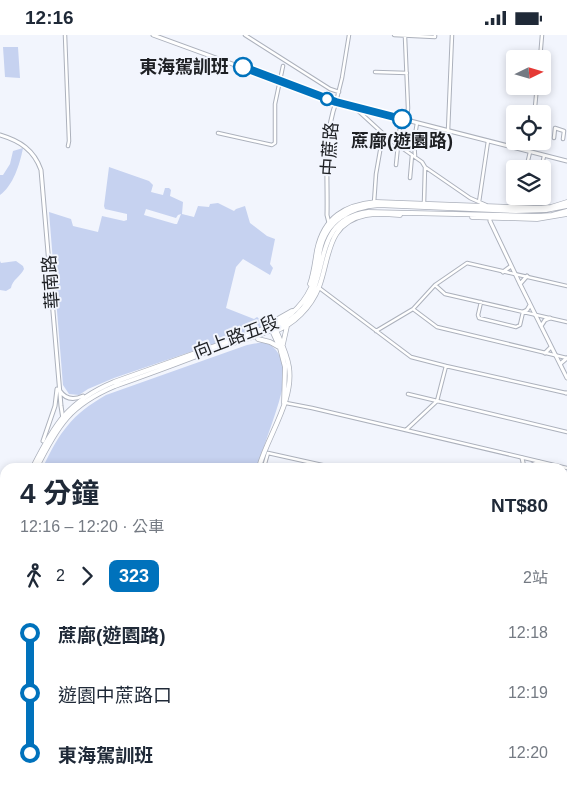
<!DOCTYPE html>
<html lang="zh-TW">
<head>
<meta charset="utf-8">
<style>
	body { margin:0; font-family:Helvetica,"Noto Sans TC",sans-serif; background:#f6f6f7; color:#1f2937; height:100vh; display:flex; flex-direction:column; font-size:19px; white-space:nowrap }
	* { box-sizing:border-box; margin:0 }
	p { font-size:16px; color:#747a83 }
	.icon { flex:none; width:28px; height:28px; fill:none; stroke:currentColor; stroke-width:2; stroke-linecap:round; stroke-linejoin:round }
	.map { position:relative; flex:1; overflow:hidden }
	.sheet { position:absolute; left:0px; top:428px; width:568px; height:331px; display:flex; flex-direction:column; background:#fff; border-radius:15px 15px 0 0; box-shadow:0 2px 8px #0003 }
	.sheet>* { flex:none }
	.badge { padding:0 10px; border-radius:8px; font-size:18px; line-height:32px }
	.needle { width:32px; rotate:85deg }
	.tools { position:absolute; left:506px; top:15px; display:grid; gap:10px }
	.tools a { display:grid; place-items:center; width:45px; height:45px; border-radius:5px; background:#fff; box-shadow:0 2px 8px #0003; font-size:25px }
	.map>.badge { position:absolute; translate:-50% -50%; box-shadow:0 0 0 2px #fff }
	.legs { display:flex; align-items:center; gap:8px; height:55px; padding:0 20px; font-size:16px }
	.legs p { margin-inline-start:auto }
	.head { display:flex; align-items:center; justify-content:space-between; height:85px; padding:0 20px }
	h1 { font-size:28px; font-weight:700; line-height:38px }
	ul { padding:0 20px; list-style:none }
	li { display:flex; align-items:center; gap:18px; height:60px; font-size:19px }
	li i { display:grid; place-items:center; width:8px; height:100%; margin:0 6px; background:currentColor }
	li i::after { content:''; width:12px; height:12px; margin:-6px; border:4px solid; border-radius:50%; background:#fff }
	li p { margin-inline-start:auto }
	li:first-child i { background:linear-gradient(#0000 50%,currentColor 0) }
	li:last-child i { background:linear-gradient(currentColor 50%,#0000 0) }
	.status { display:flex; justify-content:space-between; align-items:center; height:35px; padding:0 25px; background:#fff; direction:ltr }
	.status svg { height:14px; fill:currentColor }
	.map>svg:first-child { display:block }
	.green { fill:#c6d2f0; fill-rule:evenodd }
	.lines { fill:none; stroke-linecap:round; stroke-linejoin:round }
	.stream { stroke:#91a3cf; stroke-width:1 }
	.minor-casing { stroke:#acb1bc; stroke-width:4.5 }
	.tertiary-casing { stroke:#acb1bc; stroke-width:5 }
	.secondary-casing { stroke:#acb1bc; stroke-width:5.5 }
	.minor { stroke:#fff; stroke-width:2.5 }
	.tertiary { stroke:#fff; stroke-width:3 }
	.secondary { stroke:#fff; stroke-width:4 }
	.line-1-casing { stroke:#fff; stroke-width:11 }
	.line-1 { stroke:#0072bc; stroke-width:8 }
	.stop-1-dot { fill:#fff; stroke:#0072bc; stroke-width:2.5 }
	.labels { text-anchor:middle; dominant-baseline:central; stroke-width:4; stroke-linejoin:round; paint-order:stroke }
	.stop-label { font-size:18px; font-weight:bold; fill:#1e2024; stroke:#f2f5fd; text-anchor:end }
	.street-label { font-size:18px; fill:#1e2024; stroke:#f2f5fd }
</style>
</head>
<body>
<div class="status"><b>12:16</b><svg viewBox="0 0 49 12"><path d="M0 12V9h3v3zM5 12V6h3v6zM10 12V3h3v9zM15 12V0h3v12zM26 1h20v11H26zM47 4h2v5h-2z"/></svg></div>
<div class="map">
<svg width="567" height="758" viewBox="0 0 567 758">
	<rect width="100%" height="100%" fill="#f2f5fd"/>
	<path class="green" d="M3,12H18L20,43L5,42Z
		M23,113C20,129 13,151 0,160V140H3L10,129L13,116Z
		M109,132L149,146L153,150L151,157L163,160L165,153H169L171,155L170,161L183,167L182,179L194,182L198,171L209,172L210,169L218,168L234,176L236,174L245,171L250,188L267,201L275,204L270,229L273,233L270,240L243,224L236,232L226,273L254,284L257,282L266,289L263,292L114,343L88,354L79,360L69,359L63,350L49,177L71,184L73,191L98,197L102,181L124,186L127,185V179L105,174L104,171ZM146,174L176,183L178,180L181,179L177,189H175L144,180Z
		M0,226L1,228L16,226L23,231L24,234C21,241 12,245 11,253L6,256L0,255Z
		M263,307C279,310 286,331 284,345C279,375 265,403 258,432H43C60,397 71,380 106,360L247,310Z
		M5,510V754H148V758H0V521Z"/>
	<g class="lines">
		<path class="stream" d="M562,633L567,629
			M502,758L511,754"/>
		<g class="minor-casing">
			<path id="minor" d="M65,0L69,106L68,111
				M245,0L330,54L339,57
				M394,0L435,2V0
				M405,2L408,73L407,84
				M540,24L542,0
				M375,37L407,38
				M336,67L342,43L349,0
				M354,72L389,104L422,127L425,132L470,163L486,170
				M535,72L537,51
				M448,96L452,0
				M218,98L272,110L275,108V69L283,31
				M554,103L555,93L564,96L563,104
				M415,121L414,106L417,88
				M396,130L400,91L402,83
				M526,134L530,117
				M541,134L544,121
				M410,143L412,120
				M479,167L488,106
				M374,168L376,139L383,99
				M424,168L425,132
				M435,250L445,259L567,287
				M318,252L411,322L446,331
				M481,267L478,280L479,283L516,292L520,290L523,277
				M413,274L437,292L567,323
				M376,296L413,274L435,250L467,228L567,251
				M408,359L567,397
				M437,366L446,331L566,358
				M286,368L312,373L567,433
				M406,395L437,366
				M264,432L268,418L331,432
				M562,486L567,487
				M562,544L567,545
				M562,600L567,601
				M562,652L567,660"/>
		</g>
		<g class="tertiary-casing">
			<path id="tertiary" d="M153,0L336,67L567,126
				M0,100C20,106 34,115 41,135L61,371L63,384
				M490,182V186L520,249L567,343
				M329,188L327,180C328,142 323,104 336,67
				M503,237L511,231
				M520,249L527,241
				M523,277L527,275L530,270
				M541,291L545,285L550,283
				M545,318L551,312
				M560,329L567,323
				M60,356C66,365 74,365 83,361
				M566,358H567
				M43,406L55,371L57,354
				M522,423L524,432
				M527,432L539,427"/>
		</g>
		<g class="secondary-casing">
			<path id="secondary" d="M472,182L537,184L567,179
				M310,249C314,238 315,226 317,215C324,182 345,170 376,167L539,173L551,172L567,167
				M273,297C294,290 311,272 319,252C330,223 326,188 366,180C377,178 389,179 400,180
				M258,304L270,307L279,312
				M283,309L287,291
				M284,368L285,332L280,313L269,289L292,276
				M33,432C54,390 68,366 114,347L271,291C291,283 307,266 314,245C317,235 318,225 320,215C326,185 351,172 379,170L516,176L546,175L567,171
				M37,432C58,390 70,370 115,351C150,339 184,326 218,313C246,303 283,297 303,273C331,239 311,185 368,177L538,181L552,180L567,176
				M259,432C268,400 294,366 289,332C287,319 281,307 276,295
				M0,499L5,489
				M0,508L5,498
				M170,758V754"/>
		</g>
		<use href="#minor" class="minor"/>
		<use href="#tertiary" class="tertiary"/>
		<use href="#secondary" class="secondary"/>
	</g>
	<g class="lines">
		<g class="line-1-casing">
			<path id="line-1" d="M243,32L336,67L402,84"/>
		</g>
		<use href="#line-1" class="line-1"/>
	</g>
	<g class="stop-1-dot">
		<circle cx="243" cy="32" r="9"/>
		<circle cx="327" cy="64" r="6"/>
		<circle cx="402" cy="84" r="9"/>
	</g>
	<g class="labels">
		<g class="stop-label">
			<text x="229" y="32">東海駕訓班</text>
			<text x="402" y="106" text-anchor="middle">蔗廍(遊園路)</text>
		</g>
		<g class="street-label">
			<text transform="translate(330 114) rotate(-86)">中蔗路</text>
			<text transform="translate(51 247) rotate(-94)">華南路</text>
			<text transform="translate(236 302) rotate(-21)">向上路五段</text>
		</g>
	</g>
</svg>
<div class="tools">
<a><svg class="needle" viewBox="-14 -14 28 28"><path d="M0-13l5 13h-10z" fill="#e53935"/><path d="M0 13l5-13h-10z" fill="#747a83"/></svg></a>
<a><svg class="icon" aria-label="locate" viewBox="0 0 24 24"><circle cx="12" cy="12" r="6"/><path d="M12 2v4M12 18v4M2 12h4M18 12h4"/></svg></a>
<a><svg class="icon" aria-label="layers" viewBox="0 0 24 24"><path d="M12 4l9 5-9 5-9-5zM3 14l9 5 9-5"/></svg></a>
</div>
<section class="sheet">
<div class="head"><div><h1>4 分鐘</h1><p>12:16 – 12:20 · 公車</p></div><b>NT$80</b></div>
<div class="legs"><svg class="icon" aria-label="walk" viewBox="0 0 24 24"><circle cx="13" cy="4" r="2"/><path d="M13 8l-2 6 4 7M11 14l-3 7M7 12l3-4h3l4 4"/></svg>2<svg class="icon" aria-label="forward" viewBox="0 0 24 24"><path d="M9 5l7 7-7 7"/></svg><b class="badge" style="background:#0072bc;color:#fff">323</b><p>2站</p></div>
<ul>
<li><i style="color:#0072bc"></i><b>蔗廍(遊園路)</b><p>12:18</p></li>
<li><i style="color:#0072bc"></i><span>遊園中蔗路口</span><p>12:19</p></li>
<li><i style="color:#0072bc"></i><b>東海駕訓班</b><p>12:20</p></li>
</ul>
</section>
</div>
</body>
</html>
